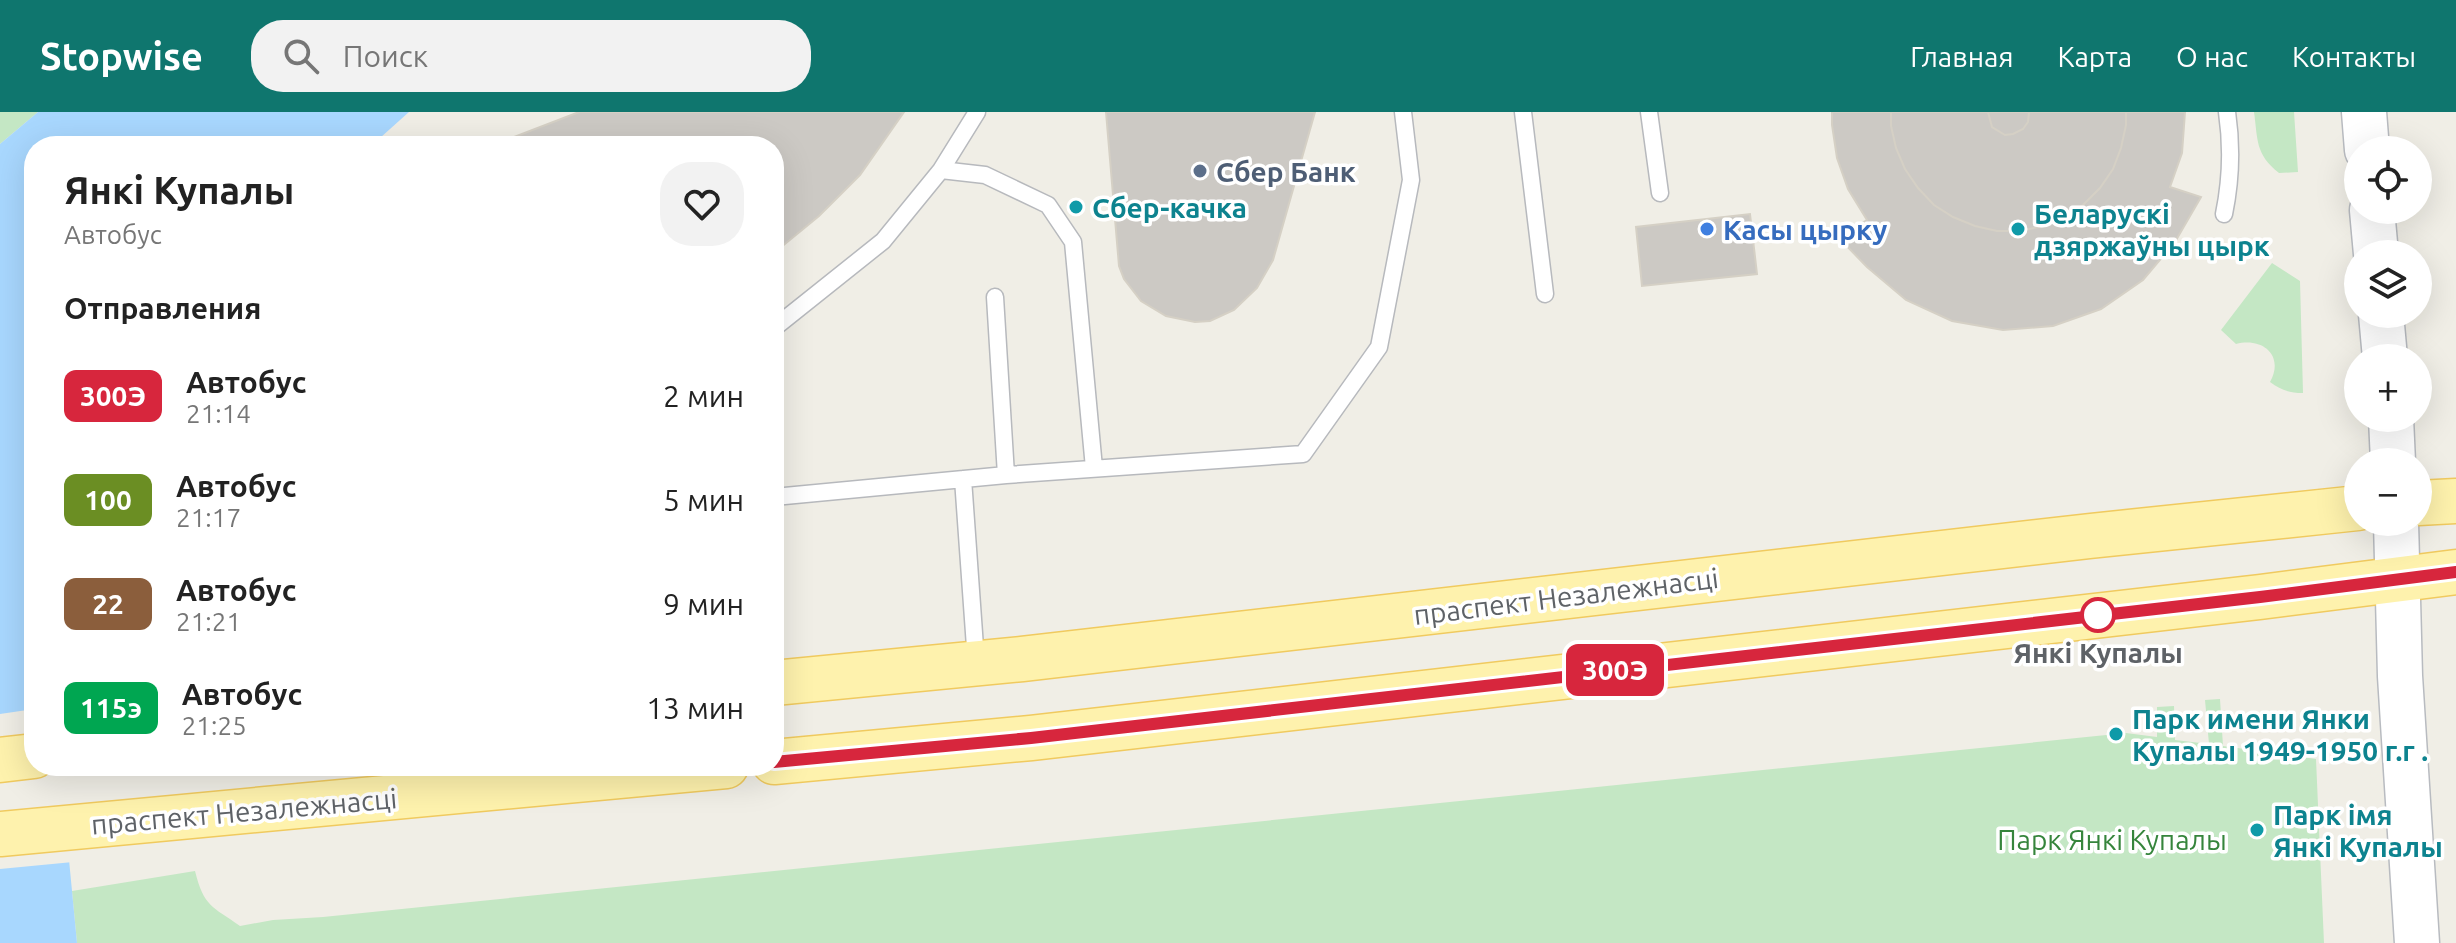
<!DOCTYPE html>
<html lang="ru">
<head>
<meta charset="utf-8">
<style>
	body { margin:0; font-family:Ubuntu,sans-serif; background:#f2f2f2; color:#222; height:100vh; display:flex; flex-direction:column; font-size:30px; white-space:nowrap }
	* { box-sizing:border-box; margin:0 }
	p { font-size:26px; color:#767676 }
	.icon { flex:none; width:44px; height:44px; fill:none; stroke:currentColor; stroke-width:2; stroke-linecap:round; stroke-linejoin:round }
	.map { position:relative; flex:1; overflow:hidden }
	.panel { position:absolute; left:24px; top:24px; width:760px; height:640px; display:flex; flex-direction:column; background:#fff; border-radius:32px; box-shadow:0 8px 32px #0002 }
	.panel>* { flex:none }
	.badge { padding:0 16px; border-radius:12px; font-size:28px; line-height:52px }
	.tools { position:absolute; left:2344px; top:24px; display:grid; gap:16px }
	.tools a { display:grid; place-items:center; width:88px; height:88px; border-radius:50%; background:#fff; box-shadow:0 8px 32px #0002; font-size:40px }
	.map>.badge { position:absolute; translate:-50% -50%; box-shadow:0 0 0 4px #fff }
	h2 { padding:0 40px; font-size:30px; line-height:72px }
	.round { display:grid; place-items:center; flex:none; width:84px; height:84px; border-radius:32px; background:#f2f2f2 }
	.headline { display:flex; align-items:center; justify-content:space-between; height:136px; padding:0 40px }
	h1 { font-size:38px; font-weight:700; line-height:60px }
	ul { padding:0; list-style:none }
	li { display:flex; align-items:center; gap:24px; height:104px; padding:0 40px }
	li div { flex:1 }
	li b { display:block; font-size:30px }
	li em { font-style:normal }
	li .badge { min-width:88px; font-weight:700; text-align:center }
	header { display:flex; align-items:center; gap:48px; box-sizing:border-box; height:112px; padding:0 40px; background:#0f766e; color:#fff }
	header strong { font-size:38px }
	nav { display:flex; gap:44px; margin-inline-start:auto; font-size:28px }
	.search { width:560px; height:72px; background:#f2f2f2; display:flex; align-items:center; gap:20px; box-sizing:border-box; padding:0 28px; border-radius:32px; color:#767676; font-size:30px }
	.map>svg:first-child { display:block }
	.green { fill:#c4e7c4 }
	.water { fill:#a8d7fe }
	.pier { fill:#f0eee6 }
	.building { fill:#ccc9c4; stroke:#d5d0c5; stroke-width:2 }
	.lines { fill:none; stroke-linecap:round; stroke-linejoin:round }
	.lane-casing { stroke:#b7b9bd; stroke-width:19 }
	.secondary-casing { stroke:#b8bbc0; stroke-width:47 }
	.primary-casing { stroke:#f0ca5f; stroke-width:47 }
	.lane { stroke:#fff; stroke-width:16 }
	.secondary { stroke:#fff; stroke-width:44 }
	.primary { stroke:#fef2ad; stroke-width:44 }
	.line-casing { stroke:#fff; stroke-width:18 }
	.line { stroke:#d7263d; stroke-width:12 }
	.service-dot { fill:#5c6f8a; stroke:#fff; stroke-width:3 }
	.culture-dot { fill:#0f9aa8; stroke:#fff; stroke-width:3 }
	.shop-dot { fill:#3f7fe0; stroke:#fff; stroke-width:3 }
	.stop-dot { fill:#fff; stroke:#d7263d; stroke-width:4 }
	.labels { text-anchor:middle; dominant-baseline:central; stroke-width:7; stroke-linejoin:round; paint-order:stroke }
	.service-label { font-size:28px; font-weight:bold; fill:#4e5e75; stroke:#fff; text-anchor:start }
	.culture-label { font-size:28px; font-weight:bold; fill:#0d838f; stroke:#fff; text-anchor:start }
	.shop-label { font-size:28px; font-weight:bold; fill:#366cbe; stroke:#fff; text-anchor:start }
	.street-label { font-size:28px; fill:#5e6267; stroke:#fff }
	.stop-label { font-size:28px; font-weight:bold; fill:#5e6267; stroke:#fff }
	.park-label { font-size:28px; fill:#36853c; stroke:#fff }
</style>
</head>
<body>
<header>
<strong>Stopwise</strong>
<div class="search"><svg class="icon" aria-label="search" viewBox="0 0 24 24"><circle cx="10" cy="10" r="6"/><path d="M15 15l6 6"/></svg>Поиск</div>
<nav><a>Главная</a><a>Карта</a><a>О нас</a><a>Контакты</a></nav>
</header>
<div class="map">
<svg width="2456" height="831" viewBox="0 0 2456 831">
	<rect width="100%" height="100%" fill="#f0eee6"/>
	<path class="green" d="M0,0H38L0,32Z
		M2254,0H2294L2298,60L2279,61C2255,42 2258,28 2254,0Z
		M2272,151L2300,169L2303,281C2289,281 2281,278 2270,270C2285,243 2262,225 2236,232L2221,218Z
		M2220,587L2223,634L2316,647L2324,831H77L72,779L195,759C204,795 212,794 240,814L273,808L323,805L2126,621L2157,625V595L2174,594L2175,628L2209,632L2205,588Z"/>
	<path class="water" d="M38,0H409L371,34H34V654H60L77,831H0V32Z"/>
	<path class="pier" d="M34,597V654H64L73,750L0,757V602Z"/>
	<path class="building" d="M579,0H904L860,63L819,104L774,141V34H491Z
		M1106,0H1315L1273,148L1257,176L1234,198L1210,209L1195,210L1166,204L1141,189L1124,167L1119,154Z
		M1832,0H2185L2182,41L2170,75L2201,85L2175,130L2143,168L2101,197L2053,214L2003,218L1952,209L1906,188L1867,155L1838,125L1867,108L1848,77L1837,46L1832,13Z
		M1891,0H1988L1992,15L2005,23L2013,22L2023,17L2028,10L2029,0H2126V13L2121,36L2113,57L2100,76L2083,93L2064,105L2043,114L2020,119H1997L1975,114L1953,105L1934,93L1918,76L1905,57L1896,36L1891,14Z
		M1750,102L1757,162L1642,174L1636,115Z"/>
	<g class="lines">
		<g class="lane-casing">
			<path id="lane" d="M1523,0L1545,182
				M1649,0L1660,81
				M941,58L977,0
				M2224,102C2231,68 2232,34 2227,0
				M995,185L1006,363
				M774,216L883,129L941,58L985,63L1048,93L1073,130L1094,356
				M963,367L976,549
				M774,385L1006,363L1303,342L1379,235L1411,68L1403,0"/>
		</g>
		<g class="secondary-casing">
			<path id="secondary" d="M2364,0L2367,38
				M2372,98L2376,142
				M2381,202L2385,246
				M2391,306L2393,350
				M2396,410L2400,564L2417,831"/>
		</g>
		<g class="primary-casing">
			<path id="primary" d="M2418,391L2456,389
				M774,571L1022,547L2090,424L2358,396
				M0,648L34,644
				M774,650L1031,626L2260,485L2456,460
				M0,722L726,654"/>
		</g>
		<use href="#lane" class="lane"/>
		<use href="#secondary" class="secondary"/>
		<use href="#primary" class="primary"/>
	</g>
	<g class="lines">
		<g class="line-casing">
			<path id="line" d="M774,650L1031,626L2260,485L2456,460"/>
		</g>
		<use href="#line" class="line"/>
	</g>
	<circle class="service-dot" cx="1200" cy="59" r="8"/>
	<g class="culture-dot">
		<circle cx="1076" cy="95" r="8"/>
		<circle cx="2018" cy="117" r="8"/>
		<circle cx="2116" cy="622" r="8"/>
		<circle cx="2257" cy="718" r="8"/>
	</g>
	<circle class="shop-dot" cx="1707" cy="117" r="8"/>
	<circle class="stop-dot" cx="2098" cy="503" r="16"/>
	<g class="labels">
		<g class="service-label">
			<text x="1216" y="59">Сбер Банк</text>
		</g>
		<g class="culture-label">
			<text x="1092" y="95">Сбер-качка</text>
			<text x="2034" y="101">Беларускі<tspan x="2034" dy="32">дзяржаўны цырк</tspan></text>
			<text x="2132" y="606">Парк имени Янки<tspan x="2132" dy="32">Купалы 1949-1950 г.г .</tspan></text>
			<text x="2273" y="702">Парк імя<tspan x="2273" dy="32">Янкі Купалы</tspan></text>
		</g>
		<g class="shop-label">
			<text x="1723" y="117">Касы цырку</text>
		</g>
		<g class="street-label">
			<text transform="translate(1566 484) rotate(-7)">праспект Незалежнасці</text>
			<text transform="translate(244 699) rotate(-5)">праспект Незалежнасці</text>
		</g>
		<g class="stop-label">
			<text x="2098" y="540">Янкі Купалы</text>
		</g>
		<g class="park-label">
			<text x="2112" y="727">Парк Янкі Купалы</text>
		</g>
	</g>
</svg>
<div class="tools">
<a><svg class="icon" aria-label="locate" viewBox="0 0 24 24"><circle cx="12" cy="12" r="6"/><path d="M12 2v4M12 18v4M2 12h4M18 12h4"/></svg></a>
<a><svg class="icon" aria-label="layers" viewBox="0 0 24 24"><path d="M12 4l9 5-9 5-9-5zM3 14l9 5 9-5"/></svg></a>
<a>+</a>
<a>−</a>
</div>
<b class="badge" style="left:1615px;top:558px;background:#d7263d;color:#fff">300Э</b>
<section class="panel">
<div class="headline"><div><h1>Янкі Купалы</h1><p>Автобус</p></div><a class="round"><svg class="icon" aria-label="heart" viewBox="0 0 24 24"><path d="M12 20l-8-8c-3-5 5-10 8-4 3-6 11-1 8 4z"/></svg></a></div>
<h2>Отправления</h2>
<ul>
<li><span class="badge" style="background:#d7263d;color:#fff">300Э</span><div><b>Автобус</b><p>21:14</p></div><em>2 мин</em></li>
<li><span class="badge" style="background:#6b8e23;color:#fff">100</span><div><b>Автобус</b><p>21:17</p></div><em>5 мин</em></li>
<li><span class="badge" style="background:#8b5e3c;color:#fff">22</span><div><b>Автобус</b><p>21:21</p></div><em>9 мин</em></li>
<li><span class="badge" style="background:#00a651;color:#fff">115э</span><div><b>Автобус</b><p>21:25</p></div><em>13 мин</em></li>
</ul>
</section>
</div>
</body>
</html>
